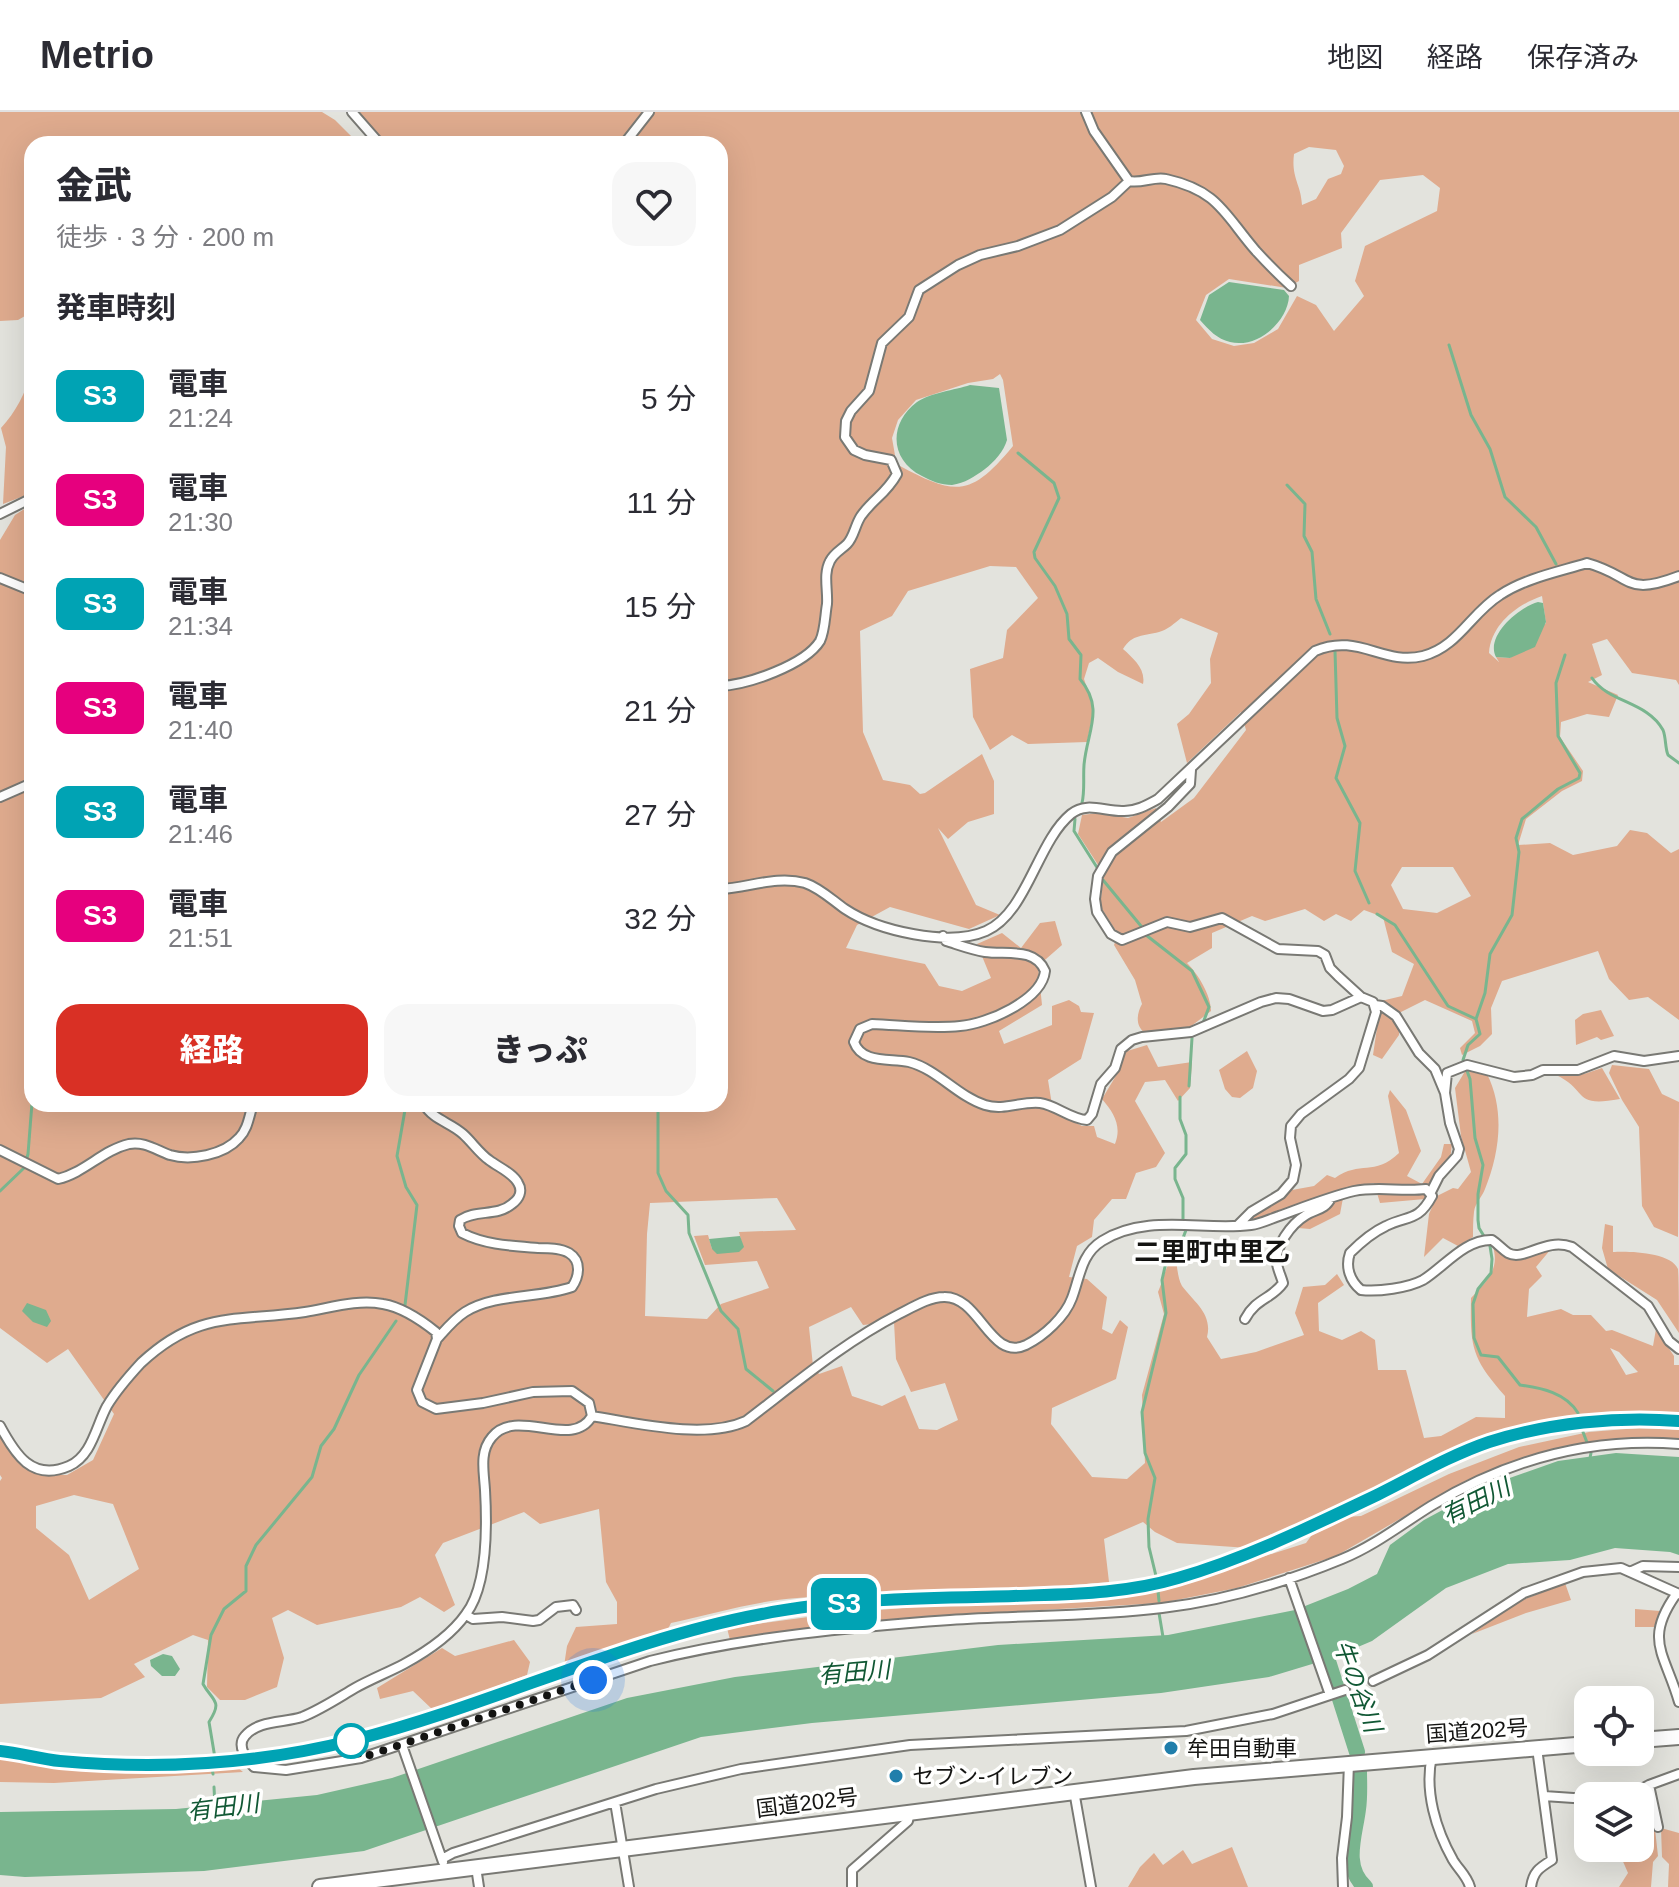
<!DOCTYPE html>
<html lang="ja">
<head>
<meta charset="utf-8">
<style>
	body { margin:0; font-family:Helvetica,"Noto Sans JP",sans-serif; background:#f7f7f7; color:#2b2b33; height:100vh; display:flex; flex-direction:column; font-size:30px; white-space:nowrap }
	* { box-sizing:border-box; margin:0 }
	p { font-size:26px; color:#7c7c81 }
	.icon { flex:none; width:44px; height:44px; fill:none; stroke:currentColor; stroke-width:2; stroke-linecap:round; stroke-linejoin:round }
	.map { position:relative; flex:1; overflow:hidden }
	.side { position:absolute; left:24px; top:24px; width:704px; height:976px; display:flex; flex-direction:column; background:#fff; border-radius:24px; box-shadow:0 8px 32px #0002 }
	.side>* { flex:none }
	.badge { padding:0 16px; border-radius:12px; font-size:28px; line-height:52px }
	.buttons { position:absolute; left:1574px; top:1574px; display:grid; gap:16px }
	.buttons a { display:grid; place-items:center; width:80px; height:80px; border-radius:16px; background:#fff; box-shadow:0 8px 32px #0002; font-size:40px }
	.you { position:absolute; width:40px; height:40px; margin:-20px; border:6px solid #fff; border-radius:50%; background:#1a73e8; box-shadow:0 0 0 12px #1a73e833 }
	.map>.badge { position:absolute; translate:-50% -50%; box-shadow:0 0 0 4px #fff }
	h2 { padding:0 32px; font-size:30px; line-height:72px }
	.round { display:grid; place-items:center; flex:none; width:84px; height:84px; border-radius:24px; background:#f7f7f7 }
	.overview { display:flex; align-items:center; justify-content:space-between; height:136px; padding:0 32px }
	h1 { font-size:38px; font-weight:800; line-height:60px }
	.primary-button { display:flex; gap:16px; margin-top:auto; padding:16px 32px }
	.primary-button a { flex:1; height:92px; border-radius:24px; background:#d93025; color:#fff; font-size:32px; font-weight:800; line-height:92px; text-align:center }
	.primary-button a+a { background:#f7f7f7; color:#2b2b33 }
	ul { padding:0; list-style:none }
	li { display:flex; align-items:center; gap:24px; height:104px; padding:0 32px }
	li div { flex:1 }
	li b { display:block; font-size:30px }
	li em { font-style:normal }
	li .badge { min-width:88px; font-weight:700; text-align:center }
	header { display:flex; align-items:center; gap:48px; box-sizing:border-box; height:112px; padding:0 40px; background:#fff; border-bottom:2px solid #e1e1e2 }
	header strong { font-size:38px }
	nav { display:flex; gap:44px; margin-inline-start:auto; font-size:28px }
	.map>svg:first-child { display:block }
	.green { fill:#dfab8e; fill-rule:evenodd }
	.water { fill:#79b58e }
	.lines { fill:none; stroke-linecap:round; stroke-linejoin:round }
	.stream { stroke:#79b58e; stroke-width:3 }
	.river { stroke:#79b58e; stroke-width:16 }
	.minor-casing { stroke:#797974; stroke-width:12 }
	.trunk-casing { stroke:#797974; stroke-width:18 }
	.minor { stroke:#fff; stroke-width:8 }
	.trunk { stroke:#fff; stroke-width:14 }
	.rail-casing { stroke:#444441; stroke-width:6 }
	.rail { stroke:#fffffe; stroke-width:3; stroke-dasharray:9; stroke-linecap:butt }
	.line-casing { stroke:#fff; stroke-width:18 }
	.line { stroke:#00a3b4; stroke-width:12 }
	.walk { stroke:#141412; stroke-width:8; stroke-dasharray:0 14.4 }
	.stop-dot { fill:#fff; stroke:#00a3b4; stroke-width:4 }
	.poi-dot { fill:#207eab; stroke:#fffffe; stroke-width:3 }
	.labels { text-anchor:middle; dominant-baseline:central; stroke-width:7; stroke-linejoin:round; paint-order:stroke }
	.street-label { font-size:22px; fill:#141412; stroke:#fffffe }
	.poi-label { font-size:22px; fill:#141412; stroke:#fffffe; text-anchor:start }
	.water-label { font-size:24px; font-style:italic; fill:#115834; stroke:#fffffe }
	.quarter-label { font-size:26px; font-weight:bold; fill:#141412; stroke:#fffffe }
</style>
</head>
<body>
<header>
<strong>Metrio</strong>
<nav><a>地図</a><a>経路</a><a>保存済み</a></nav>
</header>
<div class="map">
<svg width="1679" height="1775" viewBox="0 0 1679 1775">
	<rect width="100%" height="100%" fill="#e3e3dd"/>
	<path class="green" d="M0,0H322L335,8L359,32H32V200L18,208L0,209Z
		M356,0H1679V573L1676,568L1632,561L1607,527L1592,532L1602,563L1588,570L1618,583L1609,605L1587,602L1561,610L1560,625L1583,659L1582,669L1562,679L1526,707L1518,733L1550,731L1573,743L1617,734L1630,718L1647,721L1671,741L1679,737V908L1648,885L1629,888L1609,867L1598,839L1502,869L1491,896L1492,922L1480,934L1462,943L1460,936L1475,921L1472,909L1425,888L1399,901V923L1382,947L1373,943L1381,889L1402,884L1414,852L1392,840L1383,805L1364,798L1351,809L1336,802L1324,809L1305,797L1265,809L1252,804L1212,821V836L1187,851C1198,862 1211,883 1211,899L1190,915L1144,920C1135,913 1137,901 1142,892L1135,868L1114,833L1118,822L1100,794L1104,762L1078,722L1082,703L1098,701L1128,706L1156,696L1161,710L1194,686L1246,618L1241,600L1187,651L1177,612L1189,602L1211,571L1210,547L1218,521L1181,506C1175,511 1167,518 1159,520C1144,524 1132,522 1123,537C1133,546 1146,557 1143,572L1118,560L1098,546L1089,551L1084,567L1094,597L1087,630L1028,632L1012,623L990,638L973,605L970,557L1003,546L1007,518L1038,486L1016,455L990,454L908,479L892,504L860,519L863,620L883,668L910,673L920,682L925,681L982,642L994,669V702L968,710L948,727L938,716L976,793L1000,803L969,817L890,795L857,813L846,836L925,852L939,874L962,879L991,866L977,832L1002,821L1021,836L1040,811L1055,809L1062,833L1038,854L1042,893L999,919L1004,932L1052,913V894L1069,888L1079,894L1081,900L1094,901L1081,947L1048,968L1053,999L1082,1014H1094L1097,1025L1115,1032C1122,1014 1114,1001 1102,987L1120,957L1124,940L1147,933L1158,955L1192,950L1190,976L1178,989L1165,968L1145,970L1135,989L1165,1041L1156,1055L1136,1061L1126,1087H1112L1094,1108L1092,1125L1077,1134L1069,1165L1087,1167L1107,1185L1102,1217L1112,1222L1120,1208L1128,1215L1116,1267L1052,1296L1051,1312L1092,1365L1127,1367L1145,1351L1142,1283L1164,1202L1158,1180C1164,1166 1166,1152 1175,1141C1177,1151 1177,1165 1182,1174C1194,1190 1213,1202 1207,1225L1221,1247L1256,1240L1304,1223L1295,1201L1303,1175L1325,1173L1337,1162L1344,1173L1318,1191L1319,1219L1342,1228L1361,1219L1375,1228L1378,1258H1406L1424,1326L1441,1324L1476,1305L1505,1306V1284C1472,1246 1470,1236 1471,1186C1486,1170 1500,1158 1493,1135C1514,1156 1527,1145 1551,1137L1536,1155L1542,1164L1529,1177L1527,1205L1561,1197L1573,1203H1591L1606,1219L1612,1218L1653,1234L1656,1217L1674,1244V1253H1679V1304H1600L1546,1310L1488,1321L1439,1342L1345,1394L1248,1436L1177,1431L1155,1420L1143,1410L1104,1427L1109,1470C1005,1480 901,1478 797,1486C755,1489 712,1502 671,1511L667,1519L564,1554L567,1534L576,1515L617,1512V1490L606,1470L599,1397L540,1412L524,1400L443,1431L435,1443L455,1493L444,1500L420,1485L401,1495L317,1513L288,1498L272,1506L284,1546L277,1575L245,1588H220L207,1575L208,1528L193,1523L134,1552L145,1565L101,1586L0,1592V1369L2,1366L0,1363V1325L21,1353L43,1363H67L93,1348L114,1302L68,1237L47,1251L0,1216V428L15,403L32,392V992H720V32H385ZM1309,35L1336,38L1344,54L1341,62L1328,67L1316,87L1302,93C1301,72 1291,66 1294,42ZM1423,63L1440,76L1437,99L1365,134L1355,169L1364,184L1334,219L1316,193L1297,184L1278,217L1254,231L1234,234L1212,227L1196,208L1206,183L1229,167L1287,176L1299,169V153L1342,136L1341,121L1380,68ZM1000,262L1003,268L1013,334C971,385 956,384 900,354L896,374L889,370L896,349L892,326L898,308L916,288L968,271L993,267ZM1542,484L1546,511L1510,546L1496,545L1499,550L1489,541C1491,513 1516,493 1542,484ZM1402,755H1453L1471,784L1437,801L1403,797L1391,773ZM777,1086L796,1118L739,1120L743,1136L712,1137L708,1123L694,1124L705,1153L757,1149L769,1176L721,1192L707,1207L645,1204L647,1122L650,1091ZM851,1195L863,1213L894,1210L896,1247L911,1280L945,1271L958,1308L937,1318L919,1317L905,1283L882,1294L852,1284L842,1254L819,1262L813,1254L809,1215ZM1610,1236L1619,1240L1638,1260L1626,1263ZM74,1383L113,1392L139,1457L89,1488L69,1443L36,1416V1394Z
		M32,260V298L27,324L32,347V377L29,382L3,392L6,335L1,316C16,300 25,281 32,260Z
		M1601,898L1614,924L1601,928L1597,925L1576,933L1575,908L1583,902Z
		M1247,939L1257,959L1253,976L1240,986L1232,985L1225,977L1219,958Z
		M1612,953L1649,957L1662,982L1679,990L1678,1125L1654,1115L1642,1094L1639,1015L1622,988L1609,961Z
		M1467,956L1487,962C1505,998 1500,1040 1485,1077C1482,1085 1475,1091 1474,1100C1473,1108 1473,1117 1473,1125L1458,1134L1443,1126L1424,1145L1429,1102L1437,1084L1453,1076L1458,1077L1471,1060L1461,1024L1455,976Z
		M1602,956L1620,987C1571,996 1589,978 1556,963L1584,962Z
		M1390,978L1406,998L1421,1039L1407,1064L1422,1072L1441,1045L1444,1032H1452L1450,1049L1435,1063L1425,1087L1380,1091L1374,1071L1340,1078L1343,1086L1340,1102L1310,1117L1298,1116L1303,1094L1280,1098L1251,1110V1103L1279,1088L1292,1078L1314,1074L1327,1063L1335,1066C1360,1048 1374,1065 1399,1041L1388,984Z
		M1605,1112L1613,1114V1140C1628,1139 1671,1140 1678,1157C1679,1170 1679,1206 1679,1221L1657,1188L1608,1157L1602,1136Z
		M1651,1315L1679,1318V1329L1639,1325L1593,1329L1527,1344L1467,1368L1336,1444L1237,1476L1161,1491L938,1504L730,1528L727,1516L823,1503L925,1494L1117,1483L1162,1477L1306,1431L1314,1420L1345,1405L1361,1404L1449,1362L1519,1335L1589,1320Z
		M1565,1471L1571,1488L1526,1501L1472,1522L1520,1489Z
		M1635,1497L1660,1499L1654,1515H1635Z
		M514,1528L530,1550L527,1563L433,1598L413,1579L380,1587L377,1576L442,1536L455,1544Z
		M0,1647C79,1659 157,1659 237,1655L243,1660L54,1671L0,1670Z
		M1661,1716L1679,1721V1775H1668L1669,1752L1662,1745Z
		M1655,1717L1658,1744L1653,1750L1651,1775H1619L1628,1761L1618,1738L1640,1736V1726Z
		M1232,1735L1248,1775H1128L1140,1755L1154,1741L1163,1753L1183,1738L1192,1752Z"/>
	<path class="water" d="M1229,170L1284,178L1289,184C1288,209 1258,237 1230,230C1217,227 1209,218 1200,208L1209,183Z
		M970,273L999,276L1007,328C1004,339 994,350 985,357C974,365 965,371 952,373C941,373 931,369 922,364C890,348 888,312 917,290C930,281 955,278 970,273Z
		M1538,490L1543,491L1546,510L1535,535L1510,546L1496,545C1485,524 1519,495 1538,490Z
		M740,1124L744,1135L739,1140L717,1142L712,1137L709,1127Z
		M27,1191L46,1198L51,1209L47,1215L33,1210L22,1199Z
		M1616,1341L1679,1345V1443L1670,1440L1615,1436L1570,1448L1508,1452L1446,1476L1372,1529L1332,1546L1269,1565L1161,1581L812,1611L701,1625L364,1739L204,1759L25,1765L0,1763V1700L176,1697L317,1683L392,1666L627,1586L735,1565L998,1533L1168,1523L1295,1498L1348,1477L1377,1462L1390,1433L1424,1408L1487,1374L1558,1349Z
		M163,1542L172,1544L180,1557L175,1564H162L151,1554L150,1548Z"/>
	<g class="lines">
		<path class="stream" d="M1449,233L1471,303L1490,337L1505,385L1536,415L1556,452
			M1018,341L1054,371L1059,386L1034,440L1035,446L1055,474L1067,502L1069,527L1081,543L1080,567C1105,597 1087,619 1084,653C1083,666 1085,678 1082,691
			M1287,373L1305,392L1304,424L1312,440L1316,487L1330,522
			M1335,539L1337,606L1345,634L1336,666L1360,711L1355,759L1369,791
			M1565,543L1556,571L1558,624L1580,661L1579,666L1558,677L1522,707L1516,726L1519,740L1512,803L1490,842L1485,881L1476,907L1480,922L1468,933L1463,948L1470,967L1475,1026L1483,1053L1478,1082V1108L1479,1116L1490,1134L1492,1147L1491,1161L1478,1177L1473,1192L1474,1226L1481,1243L1498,1245L1520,1273C1542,1276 1566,1281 1578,1301
			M1592,566C1609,591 1647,589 1663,618C1666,625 1665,636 1668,643L1679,651
			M1075,707L1074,719L1098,757
			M1103,768L1141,814
			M1377,802L1395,813L1448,894L1476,907
			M1146,823L1192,859L1209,895L1203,911
			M1189,974L1192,926
			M1180,985V1007L1186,1023V1042L1175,1056V1067L1183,1086V1107
			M658,992V1061L666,1079L688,1103L689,1121L721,1199L738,1217L746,1257L773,1279
			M0,1079L24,1056L28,1042L32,991
			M405,1193L417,1093L406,1075L397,1044L406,992
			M1583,1320L1591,1341L1590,1346
			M1156,1464L1149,1435L1148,1407L1155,1366L1145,1341L1142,1300L1166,1201L1162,1168L1167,1146L1183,1126L1186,1118
			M1158,1479L1159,1489
			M1159,1501L1163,1525
			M215,1646L209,1610C223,1588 213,1590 203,1572L211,1523L224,1497L246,1479V1454L256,1433L312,1365L321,1334L334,1317L359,1263L396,1209
			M212,1656L213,1662
			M214,1675L215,1695"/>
		<path class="river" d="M1318,1529L1327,1546L1357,1640
			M1359,1658C1359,1671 1360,1684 1358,1697C1355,1723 1342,1754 1365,1775"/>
		<g class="minor-casing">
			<path id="minor" d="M352,0L380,32
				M624,32L649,0
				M1129,69C1141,72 1154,64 1166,67C1219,79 1224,102 1256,139C1267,151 1279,163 1291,174
				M0,402L32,386
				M0,466L32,479
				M720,574C747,573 805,553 820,529C825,519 825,503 827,492C828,478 823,462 830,449C834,441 841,438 847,432C854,425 855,413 861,404C873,387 886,382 897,362L891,348L865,343L854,338L845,325L846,309L851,299L869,279L882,231L909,205L919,178L958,153L980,143L1018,134L1060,118L1112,85L1129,69L1094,19L1086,0
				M1191,658L1190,672L1168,695L1112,740L1098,764L1095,787L1097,800L1111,822L1122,828L1167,810L1190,815L1222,806L1278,837L1318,839L1325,843L1330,856L1338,864L1361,885
				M0,685L32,671
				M720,777C748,776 776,763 805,771C820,776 832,788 845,797C878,819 949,835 986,819C1027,801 1037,730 1071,702C1087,689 1105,700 1124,699C1137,699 1147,693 1158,687L1315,539C1358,520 1383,554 1423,544C1458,535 1471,501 1500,483C1526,466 1558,460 1587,451C1634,464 1624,485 1679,464
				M943,824L946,829C959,833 972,838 985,840C1006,843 1035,835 1045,859C1042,888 987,912 960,914C931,917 900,913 872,912L860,917L854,930C862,952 890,946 909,950C937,957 957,984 985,993C1004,999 1021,989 1040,991C1056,993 1070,1007 1087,1008L1092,1002L1101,972L1115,956L1121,937L1132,928L1142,925L1191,920L1261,890L1276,886L1289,887L1323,899L1332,898L1361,885L1373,890L1376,900L1359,956L1349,967L1301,1002L1291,1014L1290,1026L1296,1053L1293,1068L1281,1082L1251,1100L1238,1113
				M1375,893L1382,894L1396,904L1419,941L1435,957L1445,981L1450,1011L1459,1037L1457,1044L1439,1064L1431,1080
				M1445,981L1447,961L1467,953L1514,965L1532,963L1543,958H1578L1614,944L1644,949L1679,944
				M424,992C433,1008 450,1010 463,1022C472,1030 479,1041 489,1048C498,1055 513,1061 518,1071C523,1079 519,1087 512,1092C497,1105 476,1097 460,1108L459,1114L462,1121C485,1133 513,1134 538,1136C548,1136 561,1136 569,1141C582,1149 579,1165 572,1175C538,1187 496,1181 465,1200C454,1207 446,1217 437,1227
				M0,1038L58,1067C84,1061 103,1038 129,1032C144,1029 156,1038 170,1043C191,1049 224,1043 239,1026C248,1017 249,1004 253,992
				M1245,1207C1256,1186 1272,1187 1283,1171C1281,1164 1278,1158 1277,1152C1274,1135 1291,1112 1306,1103C1316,1097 1325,1098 1331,1086
				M592,1304C636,1311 705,1328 746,1309C796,1271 843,1231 899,1202C913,1195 929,1185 944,1185C980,1184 990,1250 1026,1233C1044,1224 1065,1205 1072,1186C1080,1165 1081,1142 1102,1129C1147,1101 1202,1119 1251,1113C1260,1112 1270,1107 1279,1104C1304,1095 1329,1085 1354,1079C1378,1074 1402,1080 1426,1077L1432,1084C1418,1110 1408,1103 1386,1114C1373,1120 1360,1131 1350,1141C1345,1155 1350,1169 1361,1178C1378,1180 1408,1176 1423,1168C1444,1155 1465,1127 1492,1128C1498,1132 1502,1137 1508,1141C1524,1150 1545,1125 1572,1135L1648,1194L1669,1229L1679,1237
				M0,1314C15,1342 32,1370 69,1354C92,1344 96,1314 107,1294C116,1279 129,1264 141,1251C198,1198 235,1210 305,1200C330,1196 357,1187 383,1192C401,1195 421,1208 436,1220L437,1227L417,1278L422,1290L436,1297L483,1291L533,1280L572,1279L589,1291L592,1304C572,1339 517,1294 492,1325C479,1340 484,1360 485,1378C487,1413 488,1473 466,1502C452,1522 426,1540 404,1552C389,1560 371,1567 355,1576C338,1586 320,1598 302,1605C284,1611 258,1608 245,1624C236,1634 247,1648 254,1655L286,1658L361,1646L650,1549C745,1525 851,1515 950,1508C1020,1503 1092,1505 1162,1496C1223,1489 1286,1470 1342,1447C1374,1434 1402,1412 1431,1394C1507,1348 1590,1325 1679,1332
				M1632,1459L1643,1454L1679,1455
				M1289,1466L1330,1583
				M1677,1481C1643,1528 1665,1541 1679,1590
				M466,1503L473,1507L502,1505L533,1509L539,1508L556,1495L573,1493L576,1498
				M1373,1569L1428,1543L1524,1481L1583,1460L1621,1456L1679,1482
				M402,1633L443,1750
				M1432,1644C1424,1679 1436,1718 1453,1748C1459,1758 1467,1764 1470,1775
				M1649,1673L1658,1715
				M1074,1679L1091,1775
				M1544,1684L1588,1687
				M1628,1684L1649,1673L1679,1662
				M615,1690L629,1775
				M442,1747L453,1741L656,1677L741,1657L910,1633L1186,1619L1273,1602L1345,1578
				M476,1755L479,1775
				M852,1775V1758L908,1709L910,1700
				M1343,1775L1342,1746L1347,1705L1349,1651
				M1531,1775C1533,1760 1539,1756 1552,1748L1537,1636"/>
		</g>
		<g class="trunk-casing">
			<path id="trunk" d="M1640,1628L1679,1625
				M320,1775L1194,1665L1588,1632"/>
		</g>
		<use href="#minor" class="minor"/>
		<use href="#trunk" class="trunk"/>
		<g class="rail-casing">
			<path id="rail" d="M0,1639L65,1650L161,1652L273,1645L384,1620L675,1523L766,1501L849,1492L1092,1480L1148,1474L1205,1458L1276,1429L1436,1352L1493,1329L1533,1319L1615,1308L1679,1309"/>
		</g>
		<use href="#rail" class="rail"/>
	</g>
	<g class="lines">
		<g class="line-casing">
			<path id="line" d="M0,1639C20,1641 40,1647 60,1649C158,1658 259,1652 354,1628C492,1593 623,1528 762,1502C844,1486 931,1486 1014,1484C1069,1482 1125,1482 1178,1466C1247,1446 1314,1413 1379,1382C1415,1364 1451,1343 1489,1330C1548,1311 1618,1304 1679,1309"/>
		</g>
		<use href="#line" class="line"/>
		<path class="walk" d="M351,1629L361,1646L593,1568"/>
	</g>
	<circle class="stop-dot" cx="351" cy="1629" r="16"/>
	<g class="poi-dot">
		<circle cx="1171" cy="1636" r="8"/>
		<circle cx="896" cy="1664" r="8"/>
	</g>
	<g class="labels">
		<g class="street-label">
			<text transform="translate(1477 1619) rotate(-4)">国道202号</text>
			<text transform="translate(807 1691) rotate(-7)">国道202号</text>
		</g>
		<g class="poi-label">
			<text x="1187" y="1636">牟田自動車</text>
			<text x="912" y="1664">セブン-イレブン</text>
		</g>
		<g class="water-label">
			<text transform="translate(1476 1389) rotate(-26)">有田川</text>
			<text transform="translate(854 1560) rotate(-5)">有田川</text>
			<text transform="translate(1358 1574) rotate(70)">牛の谷川</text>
			<text transform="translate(223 1695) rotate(-7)">有田川</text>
		</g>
		<g class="quarter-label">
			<text x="1212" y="1140">二里町中里乙</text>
		</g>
	</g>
</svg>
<div class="buttons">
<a><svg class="icon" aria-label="locate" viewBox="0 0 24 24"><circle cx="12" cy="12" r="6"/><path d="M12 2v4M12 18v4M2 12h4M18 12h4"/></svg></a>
<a><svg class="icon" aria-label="layers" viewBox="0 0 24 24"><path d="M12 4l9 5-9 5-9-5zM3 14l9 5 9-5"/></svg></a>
</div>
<div class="you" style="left:593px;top:1568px"></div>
<b class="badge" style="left:844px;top:1492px;background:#00a3b4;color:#fff">S3</b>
<section class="side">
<div class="overview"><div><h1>金武</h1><p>徒歩 · 3 分 · 200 m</p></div><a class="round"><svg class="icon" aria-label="heart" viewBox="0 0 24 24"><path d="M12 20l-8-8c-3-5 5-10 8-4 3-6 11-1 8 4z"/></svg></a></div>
<h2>発車時刻</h2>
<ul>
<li><span class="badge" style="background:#00a3b4;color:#fff">S3</span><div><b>電車</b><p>21:24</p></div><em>5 分</em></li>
<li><span class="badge" style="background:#e6007e;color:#fff">S3</span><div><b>電車</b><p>21:30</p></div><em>11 分</em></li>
<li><span class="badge" style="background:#00a3b4;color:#fff">S3</span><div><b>電車</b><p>21:34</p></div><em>15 分</em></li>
<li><span class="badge" style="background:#e6007e;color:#fff">S3</span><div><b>電車</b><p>21:40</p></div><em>21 分</em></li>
<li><span class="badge" style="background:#00a3b4;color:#fff">S3</span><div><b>電車</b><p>21:46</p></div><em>27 分</em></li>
<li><span class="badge" style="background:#e6007e;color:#fff">S3</span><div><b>電車</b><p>21:51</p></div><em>32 分</em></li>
</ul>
<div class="primary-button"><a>経路</a><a>きっぷ</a></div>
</section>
</div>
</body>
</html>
